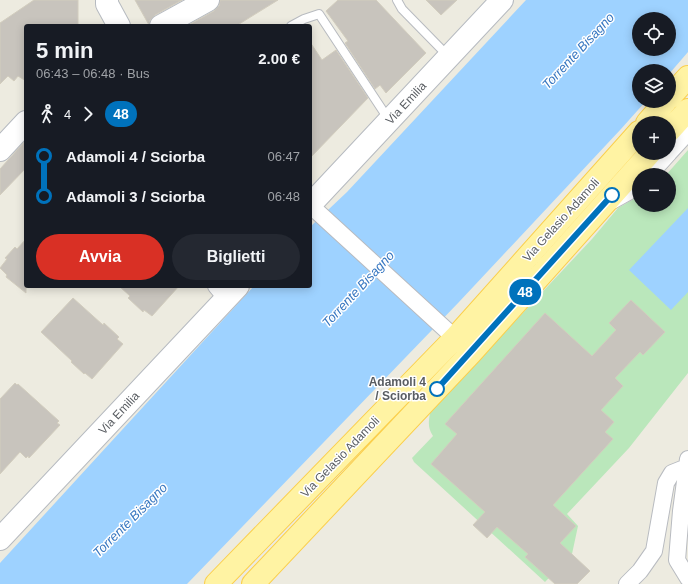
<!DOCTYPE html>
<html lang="it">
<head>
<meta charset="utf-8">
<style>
	body { margin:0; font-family:Arial,sans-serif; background:#242831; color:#f1f3f6; height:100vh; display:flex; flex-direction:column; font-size:15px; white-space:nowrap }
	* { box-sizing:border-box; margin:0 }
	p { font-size:13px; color:#9ea1a6 }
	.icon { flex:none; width:22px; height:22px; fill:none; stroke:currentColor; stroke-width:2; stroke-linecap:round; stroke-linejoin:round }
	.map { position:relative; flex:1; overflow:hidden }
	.panel { position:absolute; left:24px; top:24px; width:288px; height:264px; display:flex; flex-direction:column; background:#171b24; border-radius:4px; box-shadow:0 2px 10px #0003 }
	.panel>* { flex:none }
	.badge { padding:0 8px; border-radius:13px; font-size:14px; line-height:26px }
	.controls { position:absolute; left:632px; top:12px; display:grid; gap:8px }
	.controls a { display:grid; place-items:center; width:44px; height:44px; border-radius:50%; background:#171b24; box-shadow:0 2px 10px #0003; font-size:20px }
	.map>.badge { position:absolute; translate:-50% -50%; box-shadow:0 0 0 2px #fff }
	.legs { display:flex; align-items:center; gap:6px; height:44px; padding:0 12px; font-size:13px }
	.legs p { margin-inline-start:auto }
	.headline { display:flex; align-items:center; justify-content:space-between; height:68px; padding:0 12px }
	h1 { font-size:22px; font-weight:600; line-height:30px }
	.action { display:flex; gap:8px; margin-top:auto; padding:8px 12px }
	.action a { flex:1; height:46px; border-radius:24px; background:#d93025; color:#fff; font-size:16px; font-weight:600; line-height:46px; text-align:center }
	.action a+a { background:#242831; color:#f1f3f6 }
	ul { padding:0 12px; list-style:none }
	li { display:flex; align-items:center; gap:14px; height:40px; font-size:15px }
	li i { display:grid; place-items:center; width:6px; height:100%; margin:0 5px; background:currentColor }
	li i::after { content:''; width:10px; height:10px; margin:-5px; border:3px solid; border-radius:50%; background:#171b24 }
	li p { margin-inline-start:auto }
	li:first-child i { background:linear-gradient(#0000 50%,currentColor 0) }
	li:last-child i { background:linear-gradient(currentColor 50%,#0000 0) }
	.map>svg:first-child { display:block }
	.green { fill:#bae7bb }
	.water { fill:#9ed2ff; fill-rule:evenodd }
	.building { fill:#c8c4bd; stroke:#d2cdbe }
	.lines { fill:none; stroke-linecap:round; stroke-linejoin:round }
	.service-casing { stroke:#b8bbc0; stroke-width:10 }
	.minor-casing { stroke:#b8bbc0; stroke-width:18 }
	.secondary-casing { stroke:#b6bac0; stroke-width:24 }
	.primary-casing { stroke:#fbcf4c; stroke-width:24 }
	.service { stroke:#fff; stroke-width:8 }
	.minor { stroke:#fff; stroke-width:16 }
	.secondary { stroke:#fff; stroke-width:22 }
	.primary { stroke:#fff3a3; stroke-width:22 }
	.line-1-casing { stroke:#fff; stroke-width:9 }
	.line-1 { stroke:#0072bc; stroke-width:6 }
	.stop-1-dot { fill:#fff; stroke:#0072bc; stroke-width:2 }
	.labels { text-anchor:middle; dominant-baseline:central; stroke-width:3; stroke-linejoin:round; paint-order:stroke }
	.street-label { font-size:12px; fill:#595d62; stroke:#fff }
	.stop-label { font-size:12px; font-weight:bold; fill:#595d62; stroke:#fff; text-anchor:end }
	.water-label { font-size:13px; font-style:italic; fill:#3777c1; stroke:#fff }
</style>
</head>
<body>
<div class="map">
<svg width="688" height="584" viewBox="0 0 688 584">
	<rect width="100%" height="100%" fill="#edebe0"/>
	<path class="green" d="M688,150V373L629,448L567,514L578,526L572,554L545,582L414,462L412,458L433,436C427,427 429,421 430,412L592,239L618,208L639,196V205H669V175H666Z"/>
	<path class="water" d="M526,0H688V52L669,74V71H639V101H646L621,129L459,302L187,584H0V563L254,286H310V227L347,192ZM639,19H669V49H639Z
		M688,208V292L671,310L629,270Z"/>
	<path class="building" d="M34,0H78V26H26V81L18,76L14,81L8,76L0,84V23Z
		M135,0H182L155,15L150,20L149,25Z
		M220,0H278L236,26H187L214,11L219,6Z
		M338,0H376L426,53L386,93L380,85L375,89L345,43L348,41L326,11Z
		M426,0H457L441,15Z
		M310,42L322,60L336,50L368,98L310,158Z
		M26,140V168L0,195V169Z
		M26,239V293L6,277L7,275L0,268L7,259L5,258L15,247L17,249Z
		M119,286H179L152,316L144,310L143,312L128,298L130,296Z
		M73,298L103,325L104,323L119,337L117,339L123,344L92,379L85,373L84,374L71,362L72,361L41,332Z
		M631,300L665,332L643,355L640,352L615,378L623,386L601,410L614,422L605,432L613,439L553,505L576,526L560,543L590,571L577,584H555L525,557L528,554L497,527L487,538L473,525L485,512L431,464L457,434L445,424L545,313L592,356L616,330L609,323Z
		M15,383L17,385L18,384L59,421L57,423L60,425L29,458L28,456L26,458L20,452L0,474V399Z"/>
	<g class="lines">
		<g class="service-casing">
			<path id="service" d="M397,0L402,9L449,57
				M291,26L304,19L319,14L389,120"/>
		</g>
		<g class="minor-casing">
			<path id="minor" d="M669,153L688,132
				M649,175L669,153
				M612,201L639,186
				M310,205L455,338H465
				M216,286L227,299
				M688,459L681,511L677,560L688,578
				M627,584L640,571L654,551L666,483L672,473L687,467"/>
		</g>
		<g class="secondary-casing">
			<path id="secondary" d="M107,0V4L119,26
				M161,26L208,0
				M0,150L26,122
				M310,205L502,0
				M0,539L238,286"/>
		</g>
		<g class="primary-casing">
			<path id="primary" d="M669,98L688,77
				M647,123L666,101
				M669,131L688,110
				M216,584L455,338L639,132
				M253,584L471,353L650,153"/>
		</g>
		<use href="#service" class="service"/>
		<use href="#minor" class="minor"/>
		<use href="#secondary" class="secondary"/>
		<use href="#primary" class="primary"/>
	</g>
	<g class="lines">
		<g class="line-1-casing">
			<path id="line-1" d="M437,389L612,195"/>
		</g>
		<use href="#line-1" class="line-1"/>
	</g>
	<g class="stop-1-dot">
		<circle cx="612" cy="195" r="7"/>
		<circle cx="437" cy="389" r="7"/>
	</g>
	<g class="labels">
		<g class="street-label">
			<text transform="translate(406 103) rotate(-47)">Via Emilia</text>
			<text transform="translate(561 220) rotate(-48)">Via Gelasio Adamoli</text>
			<text transform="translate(119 413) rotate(-47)">Via Emilia</text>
			<text transform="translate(340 457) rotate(-46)">Via Gelasio Adamoli</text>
		</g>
		<g class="stop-label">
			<text x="426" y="382">Adamoli 4<tspan x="426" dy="14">/ Sciorba</tspan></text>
		</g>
		<g class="water-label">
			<text transform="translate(578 51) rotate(-47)">Torrente Bisagno</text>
			<text transform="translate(358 289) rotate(-47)">Torrente Bisagno</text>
			<text transform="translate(130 520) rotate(-45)">Torrente Bisagno</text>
		</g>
	</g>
</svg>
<div class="controls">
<a><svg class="icon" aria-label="locate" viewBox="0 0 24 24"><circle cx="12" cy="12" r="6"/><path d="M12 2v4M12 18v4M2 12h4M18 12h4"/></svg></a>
<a><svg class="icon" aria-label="layers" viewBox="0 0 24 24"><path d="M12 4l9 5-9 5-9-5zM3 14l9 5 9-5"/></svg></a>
<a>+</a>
<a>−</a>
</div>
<b class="badge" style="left:525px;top:292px;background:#0072bc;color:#fff">48</b>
<section class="panel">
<div class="headline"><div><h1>5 min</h1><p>06:43 – 06:48 · Bus</p></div><b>2.00 €</b></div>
<div class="legs"><svg class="icon" aria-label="walk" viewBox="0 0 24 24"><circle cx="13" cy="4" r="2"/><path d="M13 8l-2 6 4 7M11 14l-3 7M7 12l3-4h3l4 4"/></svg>4<svg class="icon" aria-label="forward" viewBox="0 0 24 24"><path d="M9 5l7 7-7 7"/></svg><b class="badge" style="background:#0072bc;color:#fff">48</b></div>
<ul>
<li><i style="color:#0072bc"></i><b>Adamoli 4 / Sciorba</b><p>06:47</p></li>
<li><i style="color:#0072bc"></i><b>Adamoli 3 / Sciorba</b><p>06:48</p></li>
</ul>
<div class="action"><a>Avvia</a><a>Biglietti</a></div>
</section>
</div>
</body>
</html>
